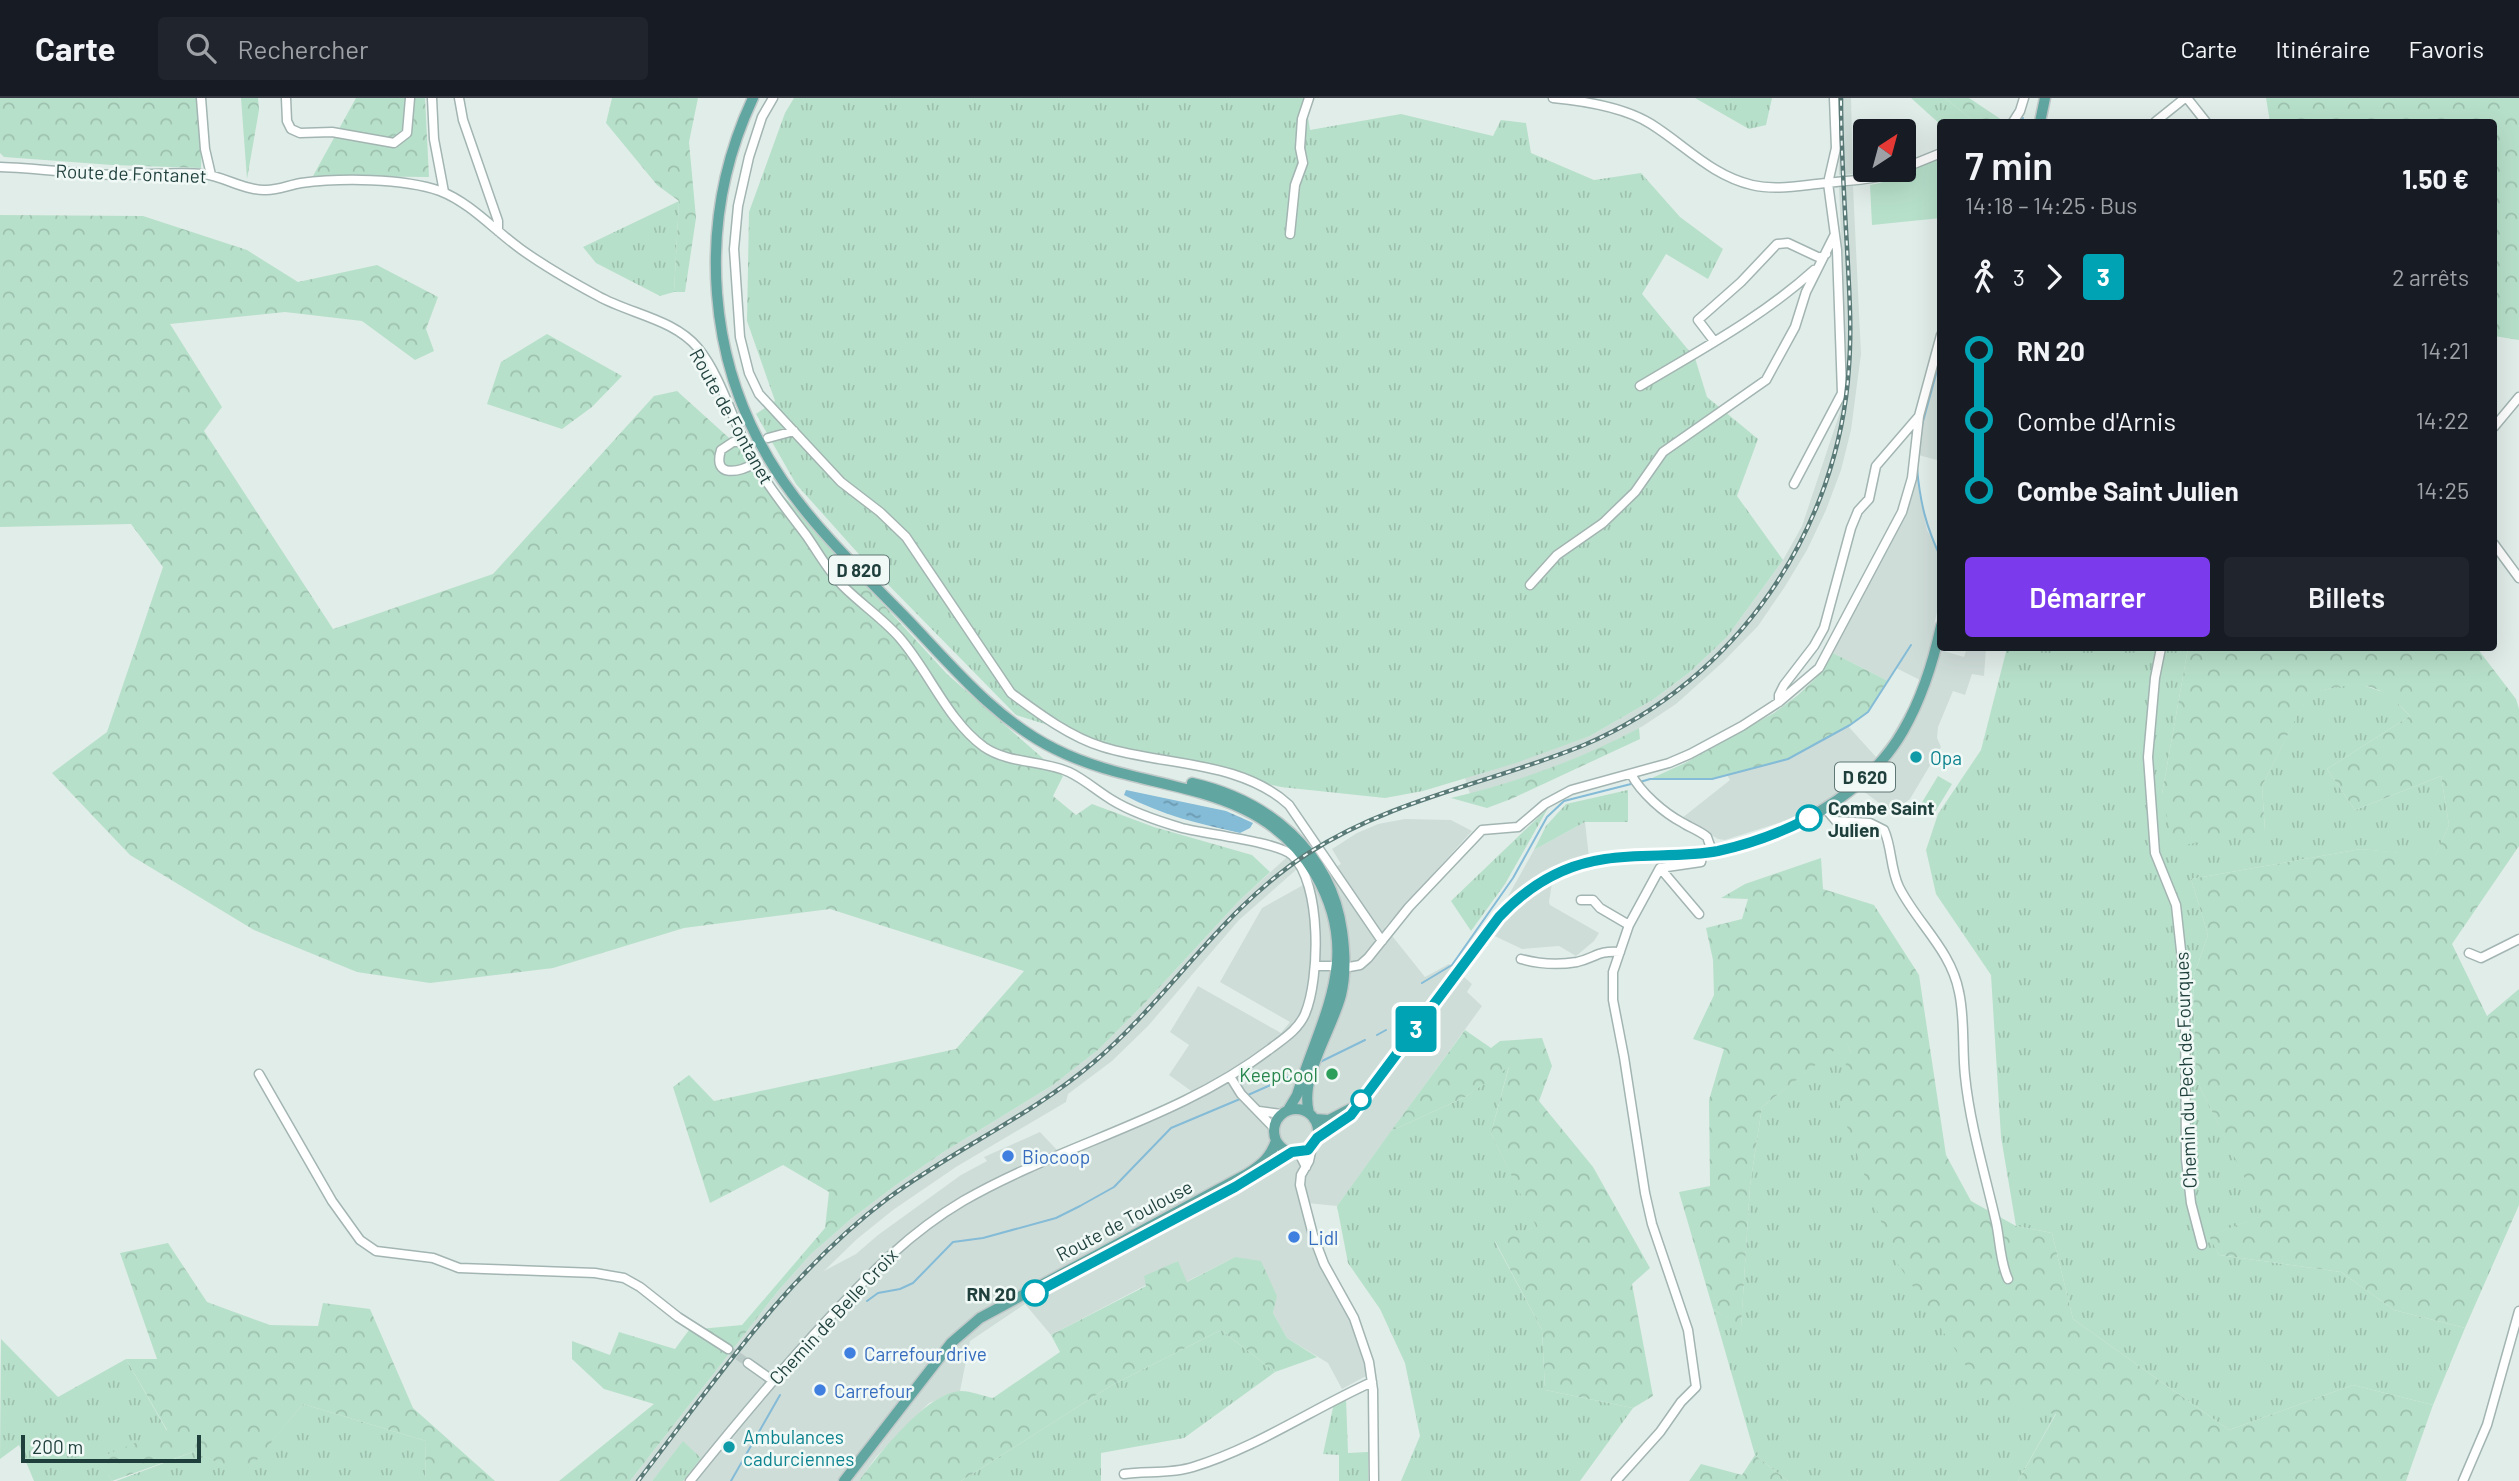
<!DOCTYPE html>
<html lang="fr">
<head>
<meta charset="utf-8">
<style>
	body { margin:0; font-family:Barlow,sans-serif; background:#20242c; color:#f1f3f6; height:100vh; display:flex; flex-direction:column; font-size:26px; white-space:nowrap }
	* { box-sizing:border-box; margin:0 }
	p { font-size:23px; color:#9ea1a6 }
	.icon { flex:none; width:38px; height:38px; fill:none; stroke:currentColor; stroke-width:2; stroke-linecap:round; stroke-linejoin:round }
	.map { position:relative; flex:1; overflow:hidden }
	.side { position:absolute; left:1937px; top:21px; width:560px; height:532px; display:flex; flex-direction:column; background:#171b24; border-radius:7px; box-shadow:0 7px 28px #0002 }
	.side>* { flex:none }
	.badge { padding:0 14px; border-radius:5px; font-size:24px; line-height:46px }
	.needle { width:46px; rotate:36deg }
	.tools { position:absolute; left:1853px; top:21px; display:grid; gap:14px }
	.tools a { display:grid; place-items:center; width:63px; height:63px; border-radius:7px; background:#171b24; box-shadow:0 7px 28px #0002; font-size:35px }
	.scale { position:absolute; left:21px; bottom:18px; width:180px; box-sizing:border-box; padding-left:7px; border:4px solid #1f3f3c; border-top:0; font-size:19px; line-height:24px; white-space:nowrap; color:#1f3f3c; -webkit-text-stroke:5px #f1f9f6; paint-order:stroke }
	.map>.badge { position:absolute; translate:-50% -50%; box-shadow:0 0 0 4px #fff }
	.legs { display:flex; align-items:center; gap:10px; height:77px; padding:0 28px; font-size:23px }
	.legs p { margin-inline-start:auto }
	.overview { display:flex; align-items:center; justify-content:space-between; height:119px; padding:0 28px }
	h1 { font-size:38px; font-weight:600; line-height:52px }
	.action { display:flex; gap:14px; margin-top:auto; padding:14px 28px }
	.action a { flex:1; height:80px; border-radius:7px; background:#7c3aed; color:#fff; font-size:28px; font-weight:600; line-height:80px; text-align:center }
	.action a+a { background:#20242c; color:#f1f3f6 }
	ul { padding:0 28px; list-style:none }
	li { display:flex; align-items:center; gap:24px; height:70px; font-size:26px }
	li i { display:grid; place-items:center; width:10px; height:100%; margin:0 9px; background:currentColor }
	li i::after { content:''; width:18px; height:18px; margin:-9px; border:5px solid; border-radius:50%; background:#171b24 }
	li p { margin-inline-start:auto }
	li:first-child i { background:linear-gradient(#0000 50%,currentColor 0) }
	li:last-child i { background:linear-gradient(currentColor 50%,#0000 0) }
	header { display:flex; align-items:center; gap:42px; box-sizing:border-box; height:98px; padding:0 35px; background:#171b24; border-bottom:2px solid #363941 }
	header strong { font-size:33px }
	nav { display:flex; gap:38px; margin-inline-start:auto; font-size:24px }
	.search { width:490px; height:63px; background:#20242c; display:flex; align-items:center; gap:18px; box-sizing:border-box; padding:0 24px; border-radius:7px; color:#9ea1a6; font-size:26px }
	.map>svg:first-child { display:block }
	.built { fill:#cfddd9 }
	.grass { fill:url(#grass-tufts) }
	.forest { fill:url(#forest-crowns) }
	.park { fill:#b7e0ca }
	.water { fill:url(#water-ripples) }
	.lines { fill:none; stroke-linecap:round; stroke-linejoin:round }
	.stream { stroke:#84bbd6; stroke-width:2 }
	.minor-tunnel { stroke:#bacac6; stroke-width:8; stroke-dasharray:8 4; stroke-linecap:butt }
	.minor-casing { stroke:#a3b5b2; stroke-width:11 }
	.major-casing { stroke:#c0c9c8; stroke-width:13 }
	.minor { stroke:#fff; stroke-width:8 }
	.major { stroke:#61a6a1; stroke-width:10 }
	.rail-casing { stroke:#5a7a78; stroke-width:4.5 }
	.rail { stroke:#f1f9f6; stroke-width:2; stroke-dasharray:5; stroke-linecap:butt }
	.line-1-casing { stroke:#fff; stroke-width:16 }
	.line-1 { stroke:#00a3b4; stroke-width:10 }
	.culture-dot { fill:#0f9aa8; stroke:#f1f9f6; stroke-width:2.5 }
	.stop-1-dot { fill:#fff; stroke:#00a3b4; stroke-width:3.5 }
	.leisure-dot { fill:#2e9e5b; stroke:#f1f9f6; stroke-width:2.5 }
	.shop-dot { fill:#3f7fe0; stroke:#f1f9f6; stroke-width:2.5 }
	.labels { text-anchor:middle; dominant-baseline:central; stroke-width:5; stroke-linejoin:round; paint-order:stroke }
	.shield { fill:#f1f9f6; stroke:#5e7774; stroke-width:2 }
	.shield-label { font-size:18px; font-weight:bold; fill:#1f3f3c }
	.street-label { font-size:19px; fill:#1f3f3c; stroke:#f1f9f6 }
	.culture-label { font-size:19px; fill:#0d838f; stroke:#f1f9f6; text-anchor:start }
	.stop-label { font-size:19px; font-weight:bold; fill:#1f3f3c; stroke:#f1f9f6; text-anchor:start }
	.leisure-label { font-size:19px; fill:#27864d; stroke:#f1f9f6; text-anchor:end }
	.shop-label { font-size:19px; fill:#366cbe; stroke:#f1f9f6; text-anchor:start }
</style>
</head>
<body>
<header>
<strong>Carte</strong>
<div class="search"><svg class="icon" aria-label="search" viewBox="0 0 24 24"><circle cx="10" cy="10" r="6"/><path d="M15 15l6 6"/></svg>Rechercher</div>
<nav><a>Carte</a><a>Itinéraire</a><a>Favoris</a></nav>
</header>
<div class="map">
<svg width="2519" height="1383" viewBox="0 0 2519 1383">
	<defs>
		<pattern id="grass-tufts" width="24" height="20" patternUnits="userSpaceOnUse" patternTransform="scale(1.75)"><rect width="24" height="20" fill="#b7e0ca"/><path d="M3 7l-1-3M5 7V3M7 7l1-3M15 17l-1-3M17 17v-4M19 17l1-3" fill="none" stroke="#9dc1ae"/></pattern>
		<pattern id="forest-crowns" width="20" height="18" patternUnits="userSpaceOnUse" patternTransform="scale(1.75)"><rect width="20" height="18" fill="#b7e0ca"/><path d="M2 6a3 3 0 1 1 6 0M12 15a3 3 0 1 1 6 0" fill="none" stroke="#9dc1ae"/></pattern>
		<pattern id="water-ripples" width="26" height="14" patternUnits="userSpaceOnUse" patternTransform="scale(1.75)"><rect width="26" height="14" fill="#84bbd6"/><path d="M2 4q2-2 4 0t4 0M15 11q2-2 4 0t4 0" fill="none" stroke="#6b99af"/></pattern>
	</defs>
	<rect width="100%" height="100%" fill="#e1ede9"/>
	<path class="built" d="M1838,0H1851L1853,76L1839,77Z
		M1853,88L1861,256L1851,332L1841,372L1826,412L1807,452L1784,490L1758,528L1723,564L1676,606L1643,628L1603,649L1547,673L1470,696L1465,680L1590,638L1654,601L1690,574L1727,539L1783,462L1802,428L1840,314L1846,260L1839,89Z
		M1941,258V363L1918,357L1920,334Z
		M1917,371L1919,394L1927,432L1941,460V493L1930,549L1964,559L1967,550H1986L1984,578L1972,576L1965,597L1953,593L1938,629L1937,640L1941,649L1910,701L1893,715L1852,685L1824,705L1788,722L1725,742L1718,741L1682,720L1730,682L1727,677L1788,661L1848,628L1876,659L1890,641L1909,608L1920,582L1896,570L1888,583L1833,555L1853,510L1902,423Z
		M1405,721L1451,722L1472,733L1385,829L1425,879L1449,866L1472,886L1467,894L1482,908L1337,1108L1307,1105L1324,1160L1362,1251L1366,1278L1342,1291L1328,1265L1287,1240L1273,1215L1276,1198L1235,1159L1186,1184L1177,1163L1146,1187L1051,1237L1025,1206L970,1243L960,1293L929,1305L876,1359L859,1383H683L701,1360L683,1344L652,1383H630L778,1193L811,1156L851,1121L896,1087L942,1055L1053,987L1098,952L1143,907L1238,804L1287,759L1297,771L1239,822L1148,928L1112,963L1068,996L1066,1004L956,1069L893,1112L857,1141L824,1173L856,1156L878,1137L961,1077L987,1063L984,1059L1040,1034L1057,1052L1194,995L1169,977L1189,947L1170,934L1198,888L1281,935L1290,924L1220,884L1262,810L1341,766L1332,751L1357,735L1378,726Z
		M1585,724L1590,768L1573,774L1552,785L1549,804L1550,807L1599,835L1594,843L1576,858L1559,848L1522,851L1482,832L1506,802L1534,752Z"/>
	<path class="grass" d="M794,0H1305L1310,32L1401,16L1493,38L1501,22L1526,25L1531,55L1594,82L1641,75L1680,119L1723,151L1708,181L1666,156L1642,196L1695,260L1707,299L1758,341L1737,398L1783,462L1727,539L1690,574L1654,601L1590,638L1516,665L1423,693L1385,700L1281,689L1137,655L1016,617L865,463L796,386L756,316L775,303L747,223L749,114L785,15Z
		M1695,0H1772L1766,27L1749,31Z
		M1911,0H1945L1975,24H1941V27Z
		M679,103L674,194L660,198L596,165L583,149Z
		M2007,550H2188L2162,696L2265,733L2262,688L2308,595L2357,585L2389,596L2410,618L2327,671L2355,712L2441,678L2449,727L2435,759L2361,751L2191,781L2208,837L2193,880L2196,981L2264,1117L2210,1138L2219,1157L2341,1174L2394,1212L2465,1230L2433,1307L2353,1287L2229,1332L2073,1221L2052,1135L2016,1128L2001,1039L1991,877L1936,796L1926,752L1938,716L1981,652Z
		M1628,692V724H1585L1534,752L1546,728L1566,706Z
		M1548,710L1505,786L1471,833L1451,803Z
		M1846,942L1851,955L2056,1315L2018,1383H1788L1755,1357L1713,1211L1741,1229L1750,1088L1762,1009Z
		M1509,968L1491,1035L1537,1128L1495,1144L1542,1232L1545,1292L1633,1310L1580,1383H1401L1420,1338L1405,1265L1380,1211L1348,1165L1337,1108L1391,1033L1465,999Z
		M1221,1232L1275,1274L1184,1340L1101,1355V1383H961L1112,1287Z
		M1,1241L58,1299L126,1261L167,1333L99,1360L112,1383H34L19,1347L0,1361Z
		M1346,1300L1348,1355L1368,1354V1383H1339V1357L1323,1356L1334,1305Z
		M303,1306L426,1343L425,1383H116L193,1354L245,1375Z
		M683,1343L701,1360L683,1383H652Z"/>
	<path class="forest" d="M0,0H204L201,70L112,67L4,59L0,55Z
		M241,0H258L259,12L247,81Z
		M356,0H425L429,79L313,78Z
		M612,0H698L689,44L696,120L685,194H674L679,103L657,87L606,25Z
		M1945,0H1969L2005,24H1975Z
		M2266,0H2519V242L2494,238V24H2270Z
		M0,117L143,118L247,152L298,184L377,167L438,199L426,231L434,253L415,262L362,223L285,214L170,226L222,309L204,333L333,531L493,476L654,298L677,293L738,348L947,576L1063,678L1053,698L1076,717L1092,706L1154,729L1252,757L1270,774L1238,804L1143,907L1098,952L1053,987L942,1055L896,1087L851,1121L811,1156L778,1193L630,1383H559L654,1306L604,1291L572,1261V1243L610,1257L619,1234L675,1251L689,1232L742,1227L825,1130L829,1094L783,1067L710,1105L673,989L689,977L714,1003L956,951L1024,873L830,811L684,830L553,870L430,885L357,874L254,832L130,757L52,675L107,634L163,469L131,426L0,429Z
		M547,236L622,278L592,309L562,331L487,306L501,264Z
		M2188,550H2477L2516,601L2519,611V748L2452,846L2487,918L2519,891V1107L2465,1230L2394,1212L2341,1174L2219,1157L2209,1138L2263,1117L2196,981L2193,880L2208,837L2191,781L2361,751L2435,758L2449,727L2441,678L2355,712L2327,671L2410,618C2376,579 2355,584 2308,596L2262,688L2265,733L2173,749L2162,696Z
		M1833,555L1888,583L1868,614L1850,627L1788,661L1712,681H1650L1685,665L1774,615L1798,597L1816,580Z
		M1639,630L1640,641L1511,701L1487,710L1451,700C1517,684 1579,662 1639,630Z
		M1821,760L1823,791L1874,807L1919,877L1946,1057L1971,1103L2016,1128L2052,1135L2073,1221L2229,1332L2353,1287L2433,1307L2406,1383H2018L2056,1316L1992,1307L1894,1160L1834,992L1851,955L1846,943L1762,1009L1750,1088L1741,1230L1713,1211L1679,1094L1710,1088L1709,1002L1724,951L1693,941L1714,897L1713,862L1706,830L1742,821L1748,801L1721,800L1745,786Z
		M1465,932L1491,950L1500,943L1542,940L1552,968L1539,1003L1593,1069L1650,1170L1632,1186L1653,1298L1633,1310L1545,1292L1542,1232L1495,1143L1536,1128L1491,1035L1509,969L1465,999L1391,1033Z
		M168,1145L207,1204L270,1227L318,1228L323,1205L370,1211L413,1310L495,1383H425L426,1343L303,1306L245,1376L193,1354L112,1383L98,1360L167,1332L126,1261H157L120,1155Z
		M1235,1159L1261,1163L1277,1198L1273,1215L1287,1240L1317,1259L1275,1274L1221,1232L1112,1287L961,1383H859C878,1357 927,1294 961,1293C971,1293 983,1298 993,1300L1060,1254L1051,1237L1146,1188L1144,1178L1178,1163L1187,1184Z
		M1755,1357L1788,1383H1689L1701,1366L1742,1377Z"/>
	<path class="park" d="M1941,60V120L1872,127L1870,87C1893,84 1917,68 1941,60Z
		M1938,678L1952,686L1935,714L1921,706Z"/>
	<path class="water" d="M1126,692L1226,713L1253,725L1250,730L1240,735C1200,726 1161,717 1124,697Z"/>
	<g class="lines">
		<path class="stream" d="M2020,24L2023,20
			M1922,327L1941,258
			M1917,370C1920,404 1926,429 1941,460
			M1938,504L1941,493
			M1640,684L1650,681H1712L1788,661L1850,627L1868,614L1911,547
			M1422,885L1452,867L1513,780L1547,719L1564,703L1631,686
			M1377,937L1386,932
			M1318,965L1365,942
			M1248,997L1300,974
			M867,1203L878,1195L900,1191L913,1185L953,1144L983,1140L1056,1120L1080,1108L1114,1089L1171,1030L1240,1001
			M731,1383L780,1297"/>
		<path class="minor-tunnel" d="M728,1251L748,1265"/>
		<g class="minor-casing">
			<path id="minor" d="M201,0L205,51L211,77
				M286,0L287,23L291,31L300,35L332,34L394,45L407,35L410,0
				M432,0L434,41L444,94
				M459,0L463,22L498,123V133
				M773,0L762,19L749,59L738,108L734,151L740,239L749,275L759,296L841,384L880,414L906,439L1011,595C1038,615 1070,639 1103,649C1164,668 1240,662 1289,707L1382,843
				M1553,0C1585,3 1624,9 1651,26C1686,48 1711,77 1752,87C1777,93 1802,87 1827,85C1853,82 1876,82 1900,72
				M2187,0L2206,24
				M2013,24L2020,13L2024,0
				M2155,24L2185,0
				M0,69C38,70 76,76 114,77C143,78 174,73 203,76C223,78 243,92 264,92C276,93 289,87 301,85C340,80 403,80 440,93C471,105 495,133 522,152C546,169 572,184 598,198C630,216 674,221 698,250C722,279 735,330 754,364C769,390 788,413 806,437C818,454 828,473 843,488C861,506 882,520 899,539C929,573 947,622 984,649C1009,666 1042,662 1069,674C1084,681 1097,693 1112,702C1133,715 1158,723 1182,730C1205,736 1278,744 1292,757C1322,785 1320,881 1305,916C1298,932 1283,941 1270,951C1178,1021 1062,1046 963,1103C909,1135 872,1174 830,1219C781,1272 735,1327 690,1383
				M1904,70L1941,55
				M1290,136L1295,87L1303,65L1300,50L1302,21L1309,0
				M1714,243L1698,222L1741,184L1777,146L1788,145L1820,160L1826,156
				M1640,288C1700,252 1762,219 1814,172
				M2494,329L2519,299
				M768,340L794,333
				M739,344H733L721,352C712,381 740,374 755,365
				M1794,386L1842,295L1837,152L1828,85L1836,50L1834,0
				M2494,446L2519,480
				M1530,487L1557,457L1603,425L1635,394L1663,354L1766,282L1795,229L1806,194L1834,138
				M2161,550L2155,580L2148,659L2155,755L2176,807L2185,889L2186,1061L2191,1105L2202,1147
				M1779,604V597L1784,587L1814,548L1824,530L1851,430L1858,413L1869,401L1876,368L1919,318
				M1631,676C1641,695 1664,715 1683,725C1691,730 1700,733 1707,739L1712,753
				M1825,710L1836,723L1870,725L1884,732C1892,749 1890,770 1899,789C1917,825 1951,852 1959,894C1965,921 1962,950 1965,978C1970,1027 1985,1076 1996,1124C2000,1142 2000,1164 2008,1181
				M1660,770L1699,816
				M1581,802H1593L1600,810L1629,827
				M2469,855L2481,860L2519,841
				M1521,861C1539,866 1559,867 1577,864C1595,860 1598,852 1620,854
				M1315,868H1333
				M1349,869L1360,867L1368,860L1409,809L1482,732L1518,729L1545,706L1571,692L1669,665L1690,656L1742,628L1779,604L1819,570L1902,414L1912,380L1919,318L1941,237
				M259,976L332,1103L360,1142L376,1153L433,1160L459,1170L595,1175L624,1180L640,1189L678,1219L728,1251
				M1231,980L1241,996L1274,1030
				M1259,1013L1281,1016
				M1312,1049L1309,1063L1301,1077L1300,1087L1313,1137L1324,1166L1354,1220L1369,1264L1373,1292L1374,1383
				M1299,1055L1306,1069
				M748,1265L772,1282
				M1124,1376C1146,1373 1171,1376 1193,1369C1256,1350 1312,1311 1372,1284
				M1616,1383L1660,1334L1681,1304L1696,1289L1688,1232L1652,1126L1645,1095L1624,959L1613,902V874L1629,827L1660,770L1701,764L1703,754
				M2463,1383L2487,1327L2519,1213"/>
		</g>
		<g class="major-casing">
			<path id="major" d="M753,0C695,124 705,270 783,383C818,434 864,477 907,521C952,568 996,622 1055,651C1145,697 1257,678 1315,776C1364,859 1321,918 1297,997L1288,1012
				M2040,24L2045,0
				M1192,685C1267,702 1331,753 1342,833C1345,854 1346,877 1341,897C1332,932 1299,979 1309,1015
				M1274 1033a22 22 0 1 1 44 0a22 22 0 1 1-44 0Z
				M1314,1021L1329,1022L1350,1011
				M1317,1040L1351,1017L1499,819C1527,789 1562,768 1604,761C1641,755 1679,759 1716,753C1785,741 1867,696 1903,633C1922,600 1933,565 1941,528
				M1263,1073L1292,1054
				M844,1383L951,1245L980,1220L1247,1076C1262,1066 1270,1060 1276,1043"/>
		</g>
		<use href="#minor" class="minor"/>
		<use href="#major" class="major"/>
		<g class="rail-casing">
			<path id="rail" d="M638,1383C714,1285 787,1176 887,1101C954,1051 1031,1018 1094,964C1170,899 1222,811 1307,756C1392,701 1491,685 1584,647C1736,583 1839,432 1849,268C1852,229 1849,189 1847,149C1844,99 1841,50 1841,0"/>
		</g>
		<use href="#rail" class="rail"/>
	</g>
	<g class="lines">
		<g class="line-1-casing">
			<path id="line-1" d="M1035,1195L1235,1089L1292,1054L1308,1052L1317,1040L1351,1017L1499,819C1527,789 1563,767 1605,761C1642,755 1681,760 1718,753C1750,746 1780,735 1809,720"/>
		</g>
		<use href="#line-1" class="line-1"/>
	</g>
	<g class="culture-dot">
		<circle cx="1916" cy="659" r="7"/>
		<circle cx="729" cy="1349" r="7"/>
	</g>
	<g class="stop-1-dot">
		<circle cx="1809" cy="720" r="12"/>
		<circle cx="1361" cy="1002" r="9"/>
		<circle cx="1035" cy="1195" r="12"/>
	</g>
	<circle class="leisure-dot" cx="1332" cy="976" r="7"/>
	<g class="shop-dot">
		<circle cx="1008" cy="1058" r="7"/>
		<circle cx="1294" cy="1139" r="7"/>
		<circle cx="850" cy="1255" r="7"/>
		<circle cx="820" cy="1292" r="7"/>
	</g>
	<g class="labels">
		<g class="shield">
			<rect x="829" y="457.5" width="60" height="29" rx="5"/>
			<rect x="1835" y="664.5" width="60" height="29" rx="5"/>
		</g>
		<g class="shield-label">
			<text x="859" y="472">D 820</text>
			<text x="1865" y="679">D 620</text>
		</g>
		<g class="street-label">
			<text transform="translate(131 75) rotate(2)">Route de Fontanet</text>
			<text transform="translate(732 318) rotate(61)">Route de Fontanet</text>
			<text transform="translate(2185 972) rotate(-92)">Chemin du Pech de Fourques</text>
			<text transform="translate(1124 1122) rotate(-28)">Route de Toulouse</text>
			<text transform="translate(833 1218) rotate(-47)">Chemin de Belle Croix</text>
		</g>
		<g class="culture-label">
			<text x="1930" y="659">Opa</text>
			<text x="743" y="1338">Ambulances<tspan x="743" dy="22">cadurciennes</tspan></text>
		</g>
		<g class="stop-label">
			<text x="1828" y="709">Combe Saint<tspan x="1828" dy="22">Julien</tspan></text>
			<text x="1016" y="1195" text-anchor="end">RN 20</text>
		</g>
		<g class="leisure-label">
			<text x="1318" y="976">KeepCool</text>
		</g>
		<g class="shop-label">
			<text x="1022" y="1058">Biocoop</text>
			<text x="1308" y="1139">Lidl</text>
			<text x="864" y="1255">Carrefour drive</text>
			<text x="834" y="1292">Carrefour</text>
		</g>
	</g>
</svg>
<div class="tools">
<a><svg class="needle" viewBox="-14 -14 28 28"><path d="M0-13l5 13h-10z" fill="#e53935"/><path d="M0 13l5-13h-10z" fill="#9ea1a6"/></svg></a>
</div>
<div class="scale">200 m</div>
<b class="badge" style="left:1416px;top:931px;background:#00a3b4;color:#fff">3</b>
<section class="side">
<div class="overview"><div><h1>7 min</h1><p>14:18 – 14:25 · Bus</p></div><b>1.50 €</b></div>
<div class="legs"><svg class="icon" aria-label="walk" viewBox="0 0 24 24"><circle cx="13" cy="4" r="2"/><path d="M13 8l-2 6 4 7M11 14l-3 7M7 12l3-4h3l4 4"/></svg>3<svg class="icon" aria-label="forward" viewBox="0 0 24 24"><path d="M9 5l7 7-7 7"/></svg><b class="badge" style="background:#00a3b4;color:#fff">3</b><p>2 arrêts</p></div>
<ul>
<li><i style="color:#00a3b4"></i><b>RN 20</b><p>14:21</p></li>
<li><i style="color:#00a3b4"></i><span>Combe d'Arnis</span><p>14:22</p></li>
<li><i style="color:#00a3b4"></i><b>Combe Saint Julien</b><p>14:25</p></li>
</ul>
<div class="action"><a>Démarrer</a><a>Billets</a></div>
</section>
</div>
</body>
</html>
